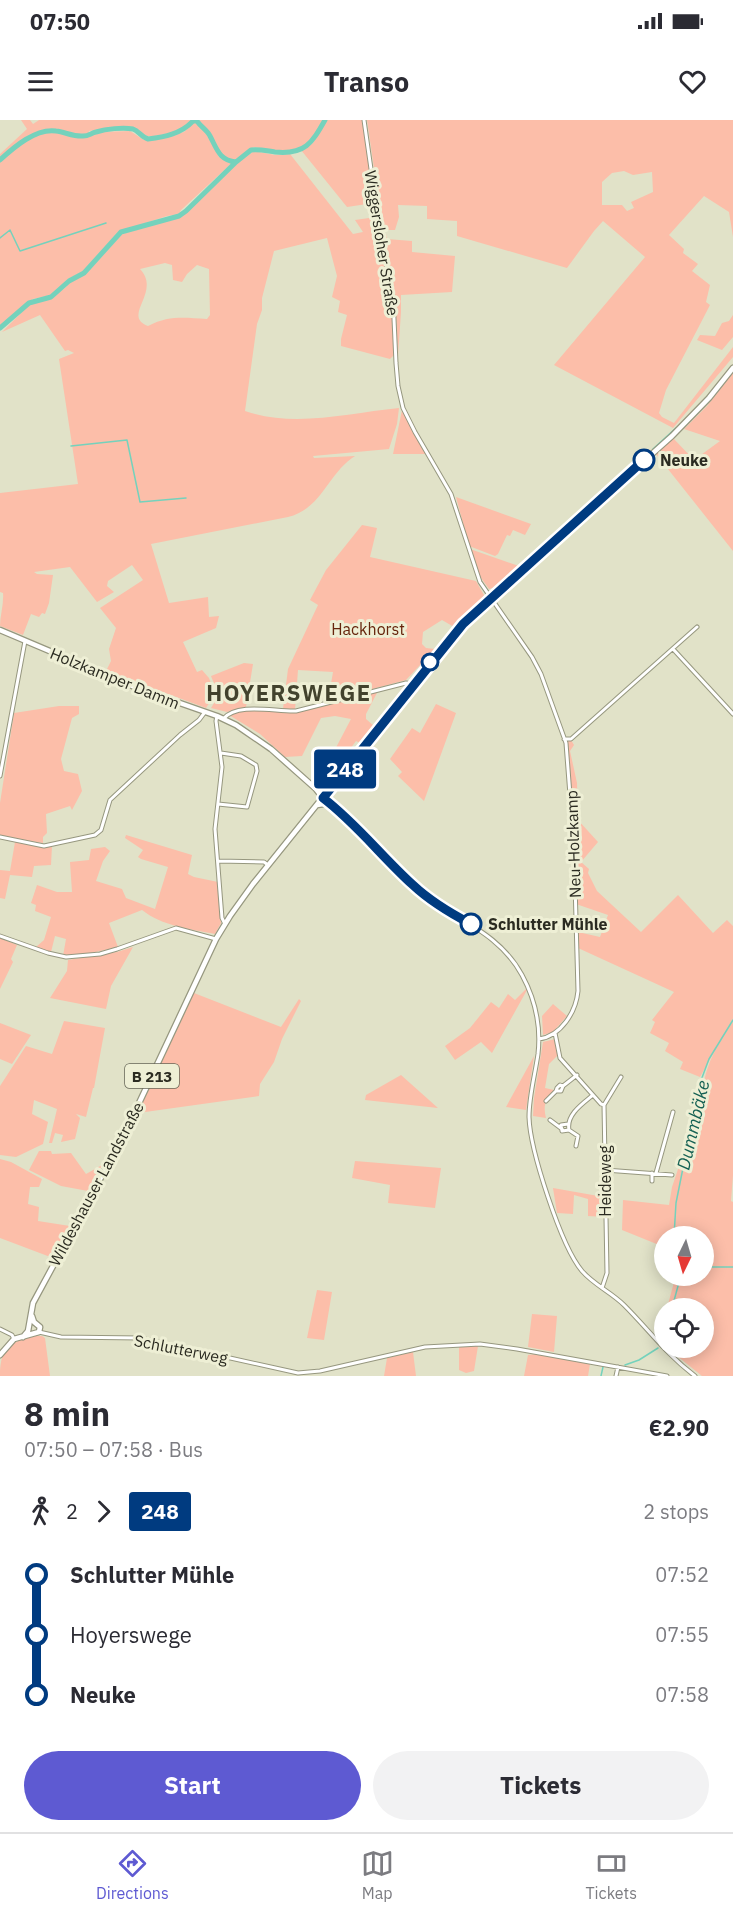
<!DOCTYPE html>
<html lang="en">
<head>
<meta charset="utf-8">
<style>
	body { margin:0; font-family:"IBM Plex Sans",sans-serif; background:#f2f2f3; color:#2b2b33; height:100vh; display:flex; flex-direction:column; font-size:22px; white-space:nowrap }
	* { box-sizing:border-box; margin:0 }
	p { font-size:20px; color:#7c7c81 }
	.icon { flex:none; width:33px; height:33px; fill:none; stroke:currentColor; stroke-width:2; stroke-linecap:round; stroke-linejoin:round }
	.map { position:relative; height:1256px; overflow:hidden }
	.panel { display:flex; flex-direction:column; background:#fff; flex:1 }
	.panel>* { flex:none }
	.badge { padding:0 12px; border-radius:4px; font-size:21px; line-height:39px }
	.needle { width:39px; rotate:185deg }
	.buttons { position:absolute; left:654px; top:1106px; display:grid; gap:12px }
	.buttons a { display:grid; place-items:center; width:60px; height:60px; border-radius:50%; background:#fff; box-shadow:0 3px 15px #0003; font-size:30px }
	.map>.badge { position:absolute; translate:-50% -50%; box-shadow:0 0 0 3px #fff }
	.legs { display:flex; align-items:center; gap:9px; height:66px; padding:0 24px; font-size:20px }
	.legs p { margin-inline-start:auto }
	.overview { display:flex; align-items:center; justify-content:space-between; height:102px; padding:0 24px }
	h1 { font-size:33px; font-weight:700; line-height:45px }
	.button { display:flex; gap:12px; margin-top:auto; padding:12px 24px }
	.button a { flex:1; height:69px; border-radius:36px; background:#5e5ad2; color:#fff; font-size:24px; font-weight:700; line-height:69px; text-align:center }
	.button a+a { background:#f2f2f3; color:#2b2b33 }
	ul { padding:0 24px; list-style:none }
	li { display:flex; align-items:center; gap:21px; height:60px; font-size:22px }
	li i { display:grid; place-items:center; width:9px; height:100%; margin:0 8px; background:currentColor }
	li i::after { content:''; width:15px; height:15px; margin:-8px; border:4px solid; border-radius:50%; background:#fff }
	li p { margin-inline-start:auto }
	li:first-child i { background:linear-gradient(#0000 50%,currentColor 0) }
	li:last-child i { background:linear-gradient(currentColor 50%,#0000 0) }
	.status { display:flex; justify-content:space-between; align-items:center; height:42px; padding:0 30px; background:#fff; direction:ltr }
	.status svg { height:16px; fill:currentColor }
	header { display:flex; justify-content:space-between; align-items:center; height:78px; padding:0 24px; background:#fff; font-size:27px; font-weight:700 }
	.tabs { display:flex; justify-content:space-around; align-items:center; height:84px; border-top:2px solid #e1e1e2; background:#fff; font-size:16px; color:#7c7c81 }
	.tabs a { display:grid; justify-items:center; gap:3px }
	.tabs .selected { color:#5e5ad2 }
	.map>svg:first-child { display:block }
	.green { fill:#fcbea9; fill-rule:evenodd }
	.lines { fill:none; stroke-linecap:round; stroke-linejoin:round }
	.stream { stroke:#74d2bc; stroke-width:1.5 }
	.river { stroke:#74d2bc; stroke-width:5 }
	.minor-casing { stroke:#96977f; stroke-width:5 }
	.major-casing { stroke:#96977f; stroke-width:7 }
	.minor { stroke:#fff; stroke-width:3 }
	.major { stroke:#fff; stroke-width:4.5 }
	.line-1-casing { stroke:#fff; stroke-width:14 }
	.line-1 { stroke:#003b80; stroke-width:9 }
	.stop-1-dot { fill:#fff; stroke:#003b80; stroke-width:3 }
	.labels { text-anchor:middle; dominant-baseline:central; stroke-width:6; stroke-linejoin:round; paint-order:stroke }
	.shield { fill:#eeefd5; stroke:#666657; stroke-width:1.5 }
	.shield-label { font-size:15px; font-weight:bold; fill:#2b2b21 }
	.street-label { font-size:16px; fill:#2b2b21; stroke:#eeefd5 }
	.stop-label { font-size:16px; font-weight:bold; fill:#2b2b21; stroke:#eeefd5; text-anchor:start }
	.park-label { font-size:16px; fill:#66250c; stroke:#eeefd5 }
	.water-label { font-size:18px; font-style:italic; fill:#156153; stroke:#eeefd5 }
	.district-label { font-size:22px; font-weight:bold; letter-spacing:1.5px; fill:#42422d; stroke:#eeefd5 }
</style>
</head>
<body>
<div class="status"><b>07:50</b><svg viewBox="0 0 49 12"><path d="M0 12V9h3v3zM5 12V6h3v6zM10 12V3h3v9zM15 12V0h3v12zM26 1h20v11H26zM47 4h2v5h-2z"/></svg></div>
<header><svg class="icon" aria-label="menu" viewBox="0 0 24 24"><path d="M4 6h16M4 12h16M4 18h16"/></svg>Transo<svg class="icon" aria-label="heart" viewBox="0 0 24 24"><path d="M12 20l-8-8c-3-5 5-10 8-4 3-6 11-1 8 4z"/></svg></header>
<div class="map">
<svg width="733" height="1256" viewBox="0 0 733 1256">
	<rect width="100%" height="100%" fill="#e1e2c8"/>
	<path class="green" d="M21,0H30L33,4L39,0H198L191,1L182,9L173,13L155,16H147L129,7L89,11L88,17L100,12L130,11L144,20H151L184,12L194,2L204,9L199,0H324C320,7 316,15 311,21C297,35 271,30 254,27L233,41L219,34L211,15L204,9L219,37L232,43L181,90L179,94L167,96L118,112L83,151L68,159L51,175L33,179L0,206V34L27,9Z
		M327,0H362L374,83L347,87L301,30L313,23Z
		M367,0H733V117L729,92L704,76L669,115L684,129L683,133L698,144L692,151L710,165L706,182L710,185L666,270L659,293L662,297L674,303L733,227V237L673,308L554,245L645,137L603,101L594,111L567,148L457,116V101L427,99V86L398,85L399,97L395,110H383ZM624,51L633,55L652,52L653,72L631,82L634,88L627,91L622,85H602V62L612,53Z
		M254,31L275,35L290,34L353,114L363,112L355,100L376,97L388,159L392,196L394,235L390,239L341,226V219L347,195L338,192L340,181L332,177L337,156L327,118L274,131L262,178V190L257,204L245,291C295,308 348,293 399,288L397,304L389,329L313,336L314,338L355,336C328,353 322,389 288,397L151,424L169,483L208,477L209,497L219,496L216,508L183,522L197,552L202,550L209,558L215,574L206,588L106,551L111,541L109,529L116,508L100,488L143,460L132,445L108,461L107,466L114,472L97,482L70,447L34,452L37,454L53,455L49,483L45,494L42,493L39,497L31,494L23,515L0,506C0,495 4,484 3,473L0,472V373L78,364L59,239L74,233L68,230L65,231L40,195L2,212L31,183L52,177L65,168L70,162L87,153L122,114L183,94L234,45ZM165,143L172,145L173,160L182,162L187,154L197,145L209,149L210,195L207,199C184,198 170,195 148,206C121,196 162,172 140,149Z
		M383,113L386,114L387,119L412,121V132L455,136L452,172L401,175V192L398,236L395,176Z
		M733,195V217L722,230L697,220L700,215L715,216L722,203L729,201Z
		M733,253V431L656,334L673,318L694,340L720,321L684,309L707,286Z
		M402,290L426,334H393Z
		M456,377L531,404L525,415L513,410L510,416L507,415L498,434L495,436L469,426Z
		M362,405L377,408L370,437L476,461L484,475L483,478L454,507L442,500L423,512L422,524L426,528L435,529L406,560L328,581L333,552L298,550L295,590L283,589L288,549L318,485L310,480L326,450Z
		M470,429L519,446L493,468L489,469L479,455Z
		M244,543L253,544L246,587L227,592L211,588C220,575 217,571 211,556Z
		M378,571L366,594V599L374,606L360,623L356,621L345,636V641L342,647L330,639L351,599L335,596L321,598L302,636L285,637L260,614L229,595L247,590L296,592Z
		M436,584L456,593L424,681L398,656L402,652L390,639L412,608L420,613Z
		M59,586H79V594L72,598L61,639L64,651L78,654L82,671L72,690L70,686L46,694L47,713L43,717V723L0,716V683L14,593Z
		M571,620L574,625L570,631L577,663L578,700L598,722L581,742L589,749L588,753L597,771L641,812L678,775L713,813L727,800L733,806V899L700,957L680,949L683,942L665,931L669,923L650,913L655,902L652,900L674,872L578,828V812L600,817L608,795L576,784L574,701L567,621Z
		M126,715L192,735L188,754L194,757L218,762L221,803L215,814C190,809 162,806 142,790L109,803L118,827L82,835L63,836L66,819L55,816L51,832L36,827L44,820L51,797L35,791L36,785L31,783L37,765L57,772H72L70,742L89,740L91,729L105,727L110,731L103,741L96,761L122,769L126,778L155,789L168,747L141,739L138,737L143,730L125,718Z
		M15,722L52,726L51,745L34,746L32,757L10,755L5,779L0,778V750L10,751Z
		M0,818L17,825L11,839L13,842L0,869Z
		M133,827L111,866L106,889L50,878L67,851L68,840L117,832Z
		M527,868V870L492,933L481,922L455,940L445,926L470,908L491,882L499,888L508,874L515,880Z
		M194,873L281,907L299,879L301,881L282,919L274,942L260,964L259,976L138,993Z
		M553,884L567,896L553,912L543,915L542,896Z
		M64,901L105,908L94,968H93L86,997L76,994L80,998L75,1019L61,1022L63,1015L55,1013L52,1023H49L57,989L34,980L32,994L48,1002L43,1024L16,1037L0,1035V966L26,926L52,934Z
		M733,901V1055L731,1081L733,1082V1256H702L666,1227H704V1188H667L676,1155H704V1116H664V1127L622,1110L623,1080L669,1085L672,1067L697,993L692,990L697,967L703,968C706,943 719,922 733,901Z
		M0,903L31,915L12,944L0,939Z
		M555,919L558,935L549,944L545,968L554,970V972C545,981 543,985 546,998L533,996L534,978L543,922Z
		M534,936L526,990L506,987Z
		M401,955L438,988L365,980L366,975Z
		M39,1031H51L52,1034L71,1033L86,1054L102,1045L88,1071L61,1066L29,1050Z
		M0,1039L11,1042L42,1059L39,1067H30L28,1084L39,1087L38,1101L70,1106L53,1138L0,1118Z
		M355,1041L441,1048L435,1088L388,1083L390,1065L352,1058Z
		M553,1068L604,1077V1097L588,1096V1079L574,1075L573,1094L557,1093Z
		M317,1170L332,1172L324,1220L307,1218Z
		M532,1194L557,1196L554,1232L528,1227Z
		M31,1216H42L45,1218L50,1256H0C0,1231 7,1224 31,1216Z
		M459,1226H478L474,1251L466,1253L459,1250Z
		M413,1232L416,1256H384L387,1238Z
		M536,1234L590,1244L588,1256H524L528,1235Z"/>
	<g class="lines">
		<path class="stream" d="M0,118L10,110L20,131L106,103
			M71,326L127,320L140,382L186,378
			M653,329L676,308
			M627,351L641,336
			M610,365L623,354
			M602,382L612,373
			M568,413L599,385
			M543,435L566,415
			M529,447L541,437
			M495,479L527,449
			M674,1116L676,1083L700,963L709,939L733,900
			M704,1147H733
			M672,1188L681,1155
			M663,1223L664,1217
			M625,1245L639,1240L658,1228
			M601,1256L603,1247"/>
		<path class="river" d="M0,40C14,27 36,8 56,11C65,12 74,17 83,16C89,16 91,13 96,12C106,9 123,7 133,9C139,11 141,17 148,19C164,17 181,14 193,1H197C201,7 207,10 210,16C217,29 219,40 236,42L251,30C260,29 267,31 275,32C305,35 312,23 325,0
			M0,208L29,183L51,177L69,161L84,153L121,112L179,96L186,91L236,42"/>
		<g class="minor-casing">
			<path id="minor" d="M364,0L380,112L393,177L396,243L398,266L403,288L415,312L451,374L480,462L532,537L541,554L566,623L574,727L578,871C576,892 561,916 539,919
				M673,529L733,594
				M217,596L216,601L222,647L215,709L222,798L225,804
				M223,599C238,582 275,592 296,591L406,563L413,564
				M564,619H571L697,507
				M0,656L25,521
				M326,675C356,705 382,739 414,767C450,798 498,810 522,855C535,879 541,907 538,934C535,955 529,976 529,997C530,1030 561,1126 582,1151C594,1165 611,1172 624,1185C649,1210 666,1234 695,1256
				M218,684L247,687L257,651L256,645L241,636L221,633
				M0,717L44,726L95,715L101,710L110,680L180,615L199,600L205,592
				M218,741L264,742L268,745
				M0,816L48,833L66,837L100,834L117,829L176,808L216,819
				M555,913L560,938L601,984L604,985
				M556,971H561L563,966L577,955
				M546,981L556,971L557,968L560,965L563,966
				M550,1000L562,1009
				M568,1004L561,1005L562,1011L569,1010C566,995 582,984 593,975
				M569,1010L578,1016L576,1026
				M605,1050L672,1055
				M656,1053L673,992
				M652,1061V1053
				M602,1168L607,1153L604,985L621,957
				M0,1209L12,1215L14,1219
				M39,1212L61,1217L140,1218L298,1253L320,1251L425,1227L480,1224L517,1229L667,1256
				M616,1256L618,1247"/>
		</g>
		<g class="major-casing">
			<path id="major" d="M0,510L137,568L217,596L236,605L271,629L316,669L323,678
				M317,685L330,683
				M23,1217L28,1211L33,1183L125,1013L216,819L230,796L253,764L463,503L672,316L709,278L733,248
				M0,1235L14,1219L39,1212L40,1207L34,1202L32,1196"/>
		</g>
		<use href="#minor" class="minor"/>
		<use href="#major" class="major"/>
	</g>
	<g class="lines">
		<g class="line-1-casing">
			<path id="line-1" d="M471,804C450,793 430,781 413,765C382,737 356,703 323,678L463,504L644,340"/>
		</g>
		<use href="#line-1" class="line-1"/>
	</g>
	<g class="stop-1-dot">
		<circle cx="644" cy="340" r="10"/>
		<circle cx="430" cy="542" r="8"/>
		<circle cx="471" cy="804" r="10"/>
	</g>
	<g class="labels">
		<rect class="shield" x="125" y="944" width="54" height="24" rx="4.5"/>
		<g class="shield-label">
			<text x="152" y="956">B 213</text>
		</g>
		<g class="street-label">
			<text transform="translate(382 123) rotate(81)">Wiggersloher Straße</text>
			<text transform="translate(115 558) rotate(22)">Holzkamper Damm</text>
			<text transform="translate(573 724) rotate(-92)">Neu-Holzkamp</text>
			<text transform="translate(605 1061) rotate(-90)">Heideweg</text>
			<text transform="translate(96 1064) rotate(-62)">Wildeshauser Landstraße</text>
			<text transform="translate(181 1229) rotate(11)">Schlutterweg</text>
		</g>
		<g class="stop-label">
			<text x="660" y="340">Neuke</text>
			<text x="488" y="804">Schlutter Mühle</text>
		</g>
		<g class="park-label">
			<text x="368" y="509">Hackhorst</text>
		</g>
		<g class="water-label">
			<text transform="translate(693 1005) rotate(-77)">Dummbäke</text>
		</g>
		<g class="district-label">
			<text x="289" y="572">HOYERSWEGE</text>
		</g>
	</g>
</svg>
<div class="buttons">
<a><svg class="needle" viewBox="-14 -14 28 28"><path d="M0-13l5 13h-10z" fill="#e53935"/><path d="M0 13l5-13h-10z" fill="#7c7c81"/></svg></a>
<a><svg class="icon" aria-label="locate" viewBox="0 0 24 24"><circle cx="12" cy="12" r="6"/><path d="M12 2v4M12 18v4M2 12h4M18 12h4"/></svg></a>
</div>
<b class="badge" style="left:345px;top:649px;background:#003b80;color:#fff">248</b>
</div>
<section class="panel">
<div class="overview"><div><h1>8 min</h1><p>07:50 – 07:58 · Bus</p></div><b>€2.90</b></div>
<div class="legs"><svg class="icon" aria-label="walk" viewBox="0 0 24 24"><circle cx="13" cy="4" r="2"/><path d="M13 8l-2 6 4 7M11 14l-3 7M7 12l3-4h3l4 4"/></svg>2<svg class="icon" aria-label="forward" viewBox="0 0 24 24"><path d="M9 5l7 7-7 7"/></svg><b class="badge" style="background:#003b80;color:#fff">248</b><p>2 stops</p></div>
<ul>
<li><i style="color:#003b80"></i><b>Schlutter Mühle</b><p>07:52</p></li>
<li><i style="color:#003b80"></i><span>Hoyerswege</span><p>07:55</p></li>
<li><i style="color:#003b80"></i><b>Neuke</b><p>07:58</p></li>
</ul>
<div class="button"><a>Start</a><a>Tickets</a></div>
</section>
<nav class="tabs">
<a class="selected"><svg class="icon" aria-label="directions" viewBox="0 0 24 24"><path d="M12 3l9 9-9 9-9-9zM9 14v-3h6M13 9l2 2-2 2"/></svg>Directions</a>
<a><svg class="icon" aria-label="map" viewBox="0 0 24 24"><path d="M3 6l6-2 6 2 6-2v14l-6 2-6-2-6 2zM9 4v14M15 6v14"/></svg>Map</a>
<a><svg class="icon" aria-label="tickets" viewBox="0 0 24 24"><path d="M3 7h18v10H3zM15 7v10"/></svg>Tickets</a>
</nav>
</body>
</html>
